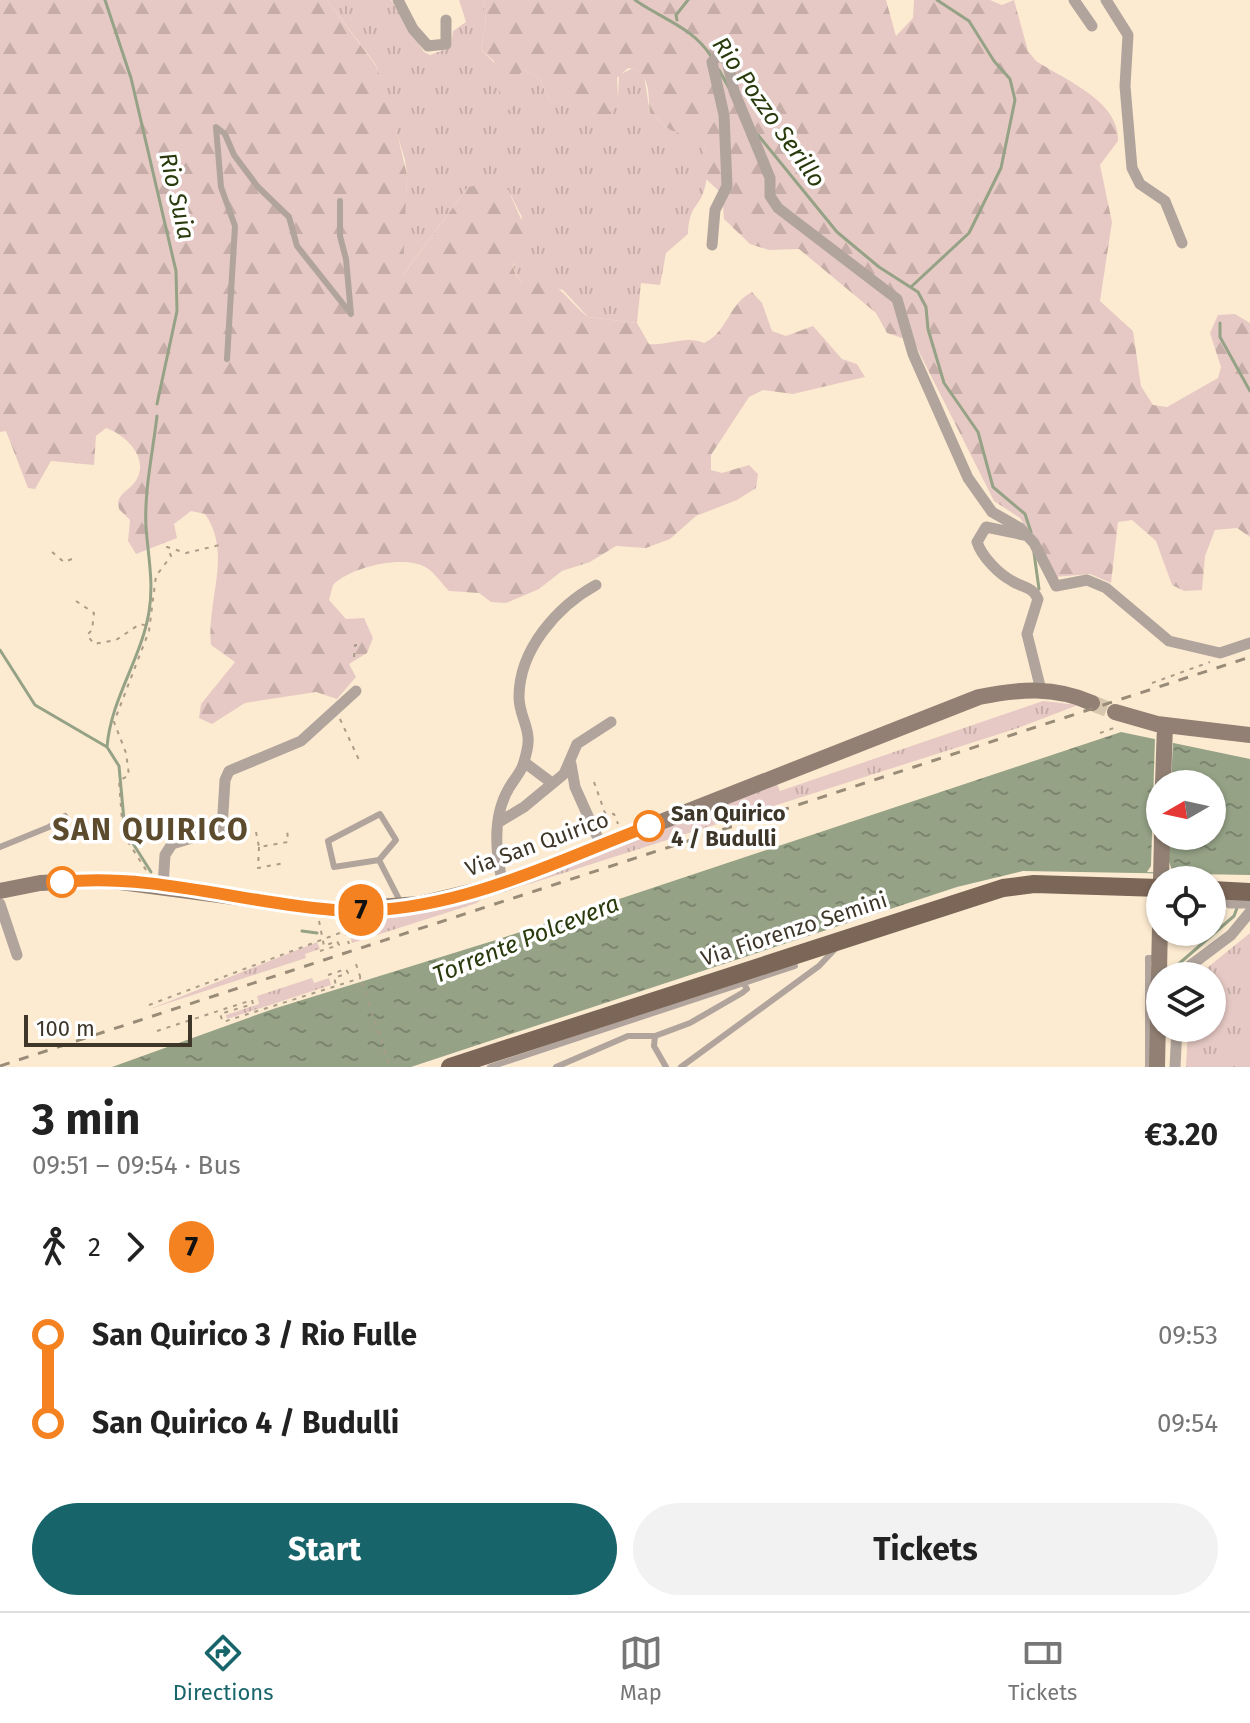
<!DOCTYPE html>
<html lang="en">
<head>
<meta charset="utf-8">
<style>
	body { margin:0; font-family:"Fira Sans",sans-serif; background:#f2f2f2; color:#222; height:100vh; display:flex; flex-direction:column; font-size:30px; white-space:nowrap }
	* { box-sizing:border-box; margin:0 }
	p { font-size:26px; color:#767676 }
	.icon { flex:none; width:44px; height:44px; fill:none; stroke:currentColor; stroke-width:2; stroke-linecap:round; stroke-linejoin:round }
	.map { position:relative; height:1067px; overflow:hidden }
	.panel { display:flex; flex-direction:column; background:#fff; flex:1 }
	.panel>* { flex:none }
	.badge { padding:0 16px; border-radius:26px; font-size:28px; line-height:52px }
	.needle { width:52px; rotate:261deg }
	.fabs { position:absolute; left:1146px; top:770px; display:grid; gap:16px }
	.fabs a { display:grid; place-items:center; width:80px; height:80px; border-radius:50%; background:#fff; box-shadow:0 2px 6px #0004; font-size:40px }
	.scale { position:absolute; left:24px; bottom:20px; width:168px; box-sizing:border-box; padding-left:8px; border:4px solid #3e3629; border-top:0; font-size:22px; line-height:28px; white-space:nowrap; color:#3e3629; -webkit-text-stroke:6px #fff; paint-order:stroke }
	.map>.badge { position:absolute; translate:-50% -50%; box-shadow:0 0 0 4px #fff }
	.legs { display:flex; align-items:center; gap:12px; height:88px; padding:0 32px; font-size:26px }
	.legs p { margin-inline-start:auto }
	.overview { display:flex; align-items:center; justify-content:space-between; height:136px; padding:0 32px }
	h1 { font-size:44px; font-weight:700; line-height:60px }
	.button { display:flex; gap:16px; margin-top:auto; padding:16px 32px }
	.button a { flex:1; height:92px; border-radius:48px; background:#17656a; color:#fff; font-size:32px; font-weight:700; line-height:92px; text-align:center }
	.button a+a { background:#f2f2f2; color:#222 }
	ul { padding:0 32px; list-style:none }
	li { display:flex; align-items:center; gap:28px; height:88px; font-size:30px }
	li i { display:grid; place-items:center; width:12px; height:100%; margin:0 10px; background:currentColor }
	li i::after { content:''; width:20px; height:20px; margin:-10px; border:6px solid; border-radius:50%; background:#fff }
	li p { margin-inline-start:auto }
	li:first-child i { background:linear-gradient(#0000 50%,currentColor 0) }
	li:last-child i { background:linear-gradient(currentColor 50%,#0000 0) }
	.dock { display:flex; justify-content:space-around; align-items:center; height:112px; border-top:2px solid #e0e0e0; background:#fff; font-size:22px; color:#767676 }
	.dock a { display:grid; justify-items:center; gap:4px }
	.dock .current { color:#17656a }
	.map>svg:first-child { display:block }
	.grass { fill:url(#grass-tufts) }
	.forest { fill:url(#forest-firs) }
	.water { fill:url(#water-ripples); fill-rule:evenodd }
	.pier { fill:#fdebd1 }
	.lines { fill:none; stroke-linecap:round; stroke-linejoin:round }
	.stream { stroke:#95a286; stroke-width:3 }
	.secondary-tunnel { stroke:#d7c7af; stroke-width:16; stroke-dasharray:16 8; stroke-linecap:butt }
	.path { stroke:#aa9c88; stroke-width:2; stroke-dasharray:4 6; stroke-linecap:butt }
	.lane { stroke:#b0a49c; stroke-width:6 }
	.street { stroke:#b0a49c; stroke-width:11 }
	.secondary { stroke:#928074; stroke-width:16 }
	.primary { stroke:#7c6658; stroke-width:18 }
	.rail { stroke:#988b78; stroke-width:3; stroke-dasharray:10 10; stroke-linecap:butt }
	.line-1-casing { stroke:#fff; stroke-width:18 }
	.line-1 { stroke:#f58220; stroke-width:12 }
	.stop-1-dot { fill:#fff; stroke:#f58220; stroke-width:4 }
	.labels { text-anchor:middle; dominant-baseline:central; stroke-width:7; stroke-linejoin:round; paint-order:stroke }
	.stop-label { font-size:22px; font-weight:bold; fill:#3e3629; stroke:#fff; text-anchor:start }
	.street-label { font-size:22px; fill:#3e3629; stroke:#fff }
	.water-label { font-size:24px; font-style:italic; fill:#293a0c; stroke:#fff }
	.district-label { font-size:30px; font-weight:bold; letter-spacing:2px; fill:#5d4b2e; stroke:#fff }
</style>
</head>
<body>
<div class="map">
<svg width="1250" height="1067" viewBox="0 0 1250 1067">
	<defs>
		<pattern id="grass-tufts" width="24" height="20" patternUnits="userSpaceOnUse" patternTransform="scale(2)"><rect width="24" height="20" fill="#e6c9c4"/><path d="M3 7l-1-3M5 7V3M7 7l1-3M15 17l-1-3M17 17v-4M19 17l1-3" fill="none" stroke="#c6ada8"/></pattern>
		<pattern id="forest-firs" width="22" height="20" patternUnits="userSpaceOnUse" patternTransform="scale(2)"><rect width="22" height="20" fill="#e6c9c4"/><path d="M5 1l3.5 6h-7zM16 11l3.5 6h-7z" fill="#c6ada8"/></pattern>
		<pattern id="water-ripples" width="26" height="14" patternUnits="userSpaceOnUse" patternTransform="scale(2)"><rect width="26" height="14" fill="#95a286"/><path d="M2 4q2-2 4 0t4 0M15 11q2-2 4 0t4 0" fill="none" stroke="#7b856e"/></pattern>
	</defs>
	<rect width="100%" height="100%" fill="#fdebd1"/>
	<path class="grass" d="M327,0H391L424,52L430,55L451,47L453,31L466,22L459,0H483L486,21L481,50L510,78L526,70L539,78L551,103L571,97L595,115L618,98L619,75L633,68L644,75L650,113L670,130L704,140C705,155 709,173 705,187C700,208 689,204 688,234L666,253L660,285L641,283L637,323L588,317L563,290L522,283C505,263 516,241 522,217L508,190L468,187L402,276L407,175L405,160L376,65Z
		M1043,701L1078,705L1018,728L520,887L777,784L780,791Z
		M484,897L477,903L352,943L350,936L353,932L363,930V920Z
		M1250,933V1067H1186L1188,1028H1212V976H1197Z
		M317,942L320,949L305,954L306,958L150,1009Z
		M312,978L314,983L329,978L331,985L227,1019L226,1015L259,1004L257,996Z"/>
	<path class="forest" d="M0,0H327L376,66L390,104L407,175L403,275L468,187L497,181L508,190L527,232C515,252 505,263 522,283C555,272 566,300 588,317L637,323L649,344C669,346 685,335 704,343C728,332 728,304 752,292L762,303L772,331L786,336L813,326L842,359L857,364L865,377L793,394L763,390L749,397L711,455V470L722,473L749,465L758,474L756,488L737,500L696,516L670,539L646,548L616,546L590,562L562,571L539,589L506,603L491,602L479,593L449,591C442,584 435,573 427,568C404,554 351,567 333,585L329,600L346,619L364,618L373,638L367,653L349,664L356,677L337,699L316,692L245,703L212,724L199,718L201,704L235,662L211,645C206,601 233,554 205,514L191,511L174,524L177,538L136,554L128,541L130,520L119,509L118,502C121,492 129,490 135,482C151,459 126,435 106,428L96,436L94,465L51,461L35,489L28,488L6,431L0,432Z
		M483,0H886L896,36L913,18L914,0H990L1002,5L1014,0L1028,51L1036,61C1065,80 1120,101 1118,141L1100,165L1112,222L1100,301L1133,331L1141,386L1153,405L1167,407L1218,378L1221,367L1210,333L1218,315L1235,314L1250,323V537L1237,528L1215,530L1205,556L1202,590L1184,591L1172,585L1156,541L1132,520L1118,522L1111,583L1090,574L1055,577L1020,518L994,501L914,342L887,333L876,313L799,249L769,250L750,244L724,219L722,194L706,179L704,141L670,130L650,113C648,95 651,70 628,68L617,78L618,98L608,116L595,115L571,98L551,103L539,78L526,70L510,79L513,109L502,111L494,61L481,50L486,21Z"/>
	<path class="water" d="M1121,732L1250,759V875L1023,871L957,887L411,1067H112L273,1009L499,939ZM1160,784H1212V836H1160Z"/>
	<path class="pier" d="M1155,738L1173,742L1171,784H1160V836L1173,873L1147,872L1151,866Z"/>
	<g class="lines">
		<path class="stream" d="M105,0L131,78L176,271L177,311L157,404
			M635,0C662,19 692,27 711,56
			M677,20L676,15L688,0
			M719,70L729,88
			M758,135L837,232L879,267L918,292L926,307L928,329L944,383L978,432L993,487L1025,514L1031,532
			M912,286L969,233L1001,168L1015,100L1010,79L994,61L969,21L937,0
			M1220,323V337L1250,391
			M1034,553L1039,589
			M0,650L35,705L107,747L119,766L125,831L151,872
			M107,747C111,698 141,660 149,612C154,582 148,556 146,527C144,491 153,451 157,416
			M302,931L317,933
			M1174,968L1234,916L1237,908"/>
		<path class="secondary-tunnel" d="M1092,703L1115,712"/>
		<path class="path" d="M52,552L64,562L72,559
			M76,601L94,613L92,630L87,635L94,644L116,640L140,624L148,626
			M354,657L355,645H363
			M1152,683L1210,662
			M340,719L359,760
			M1100,733L1114,728
			M594,782L605,813L614,814L618,824
			M256,832L259,847L288,842L287,827
			M259,847L258,868L284,863
			M146,870L123,834L119,781L129,775L126,753L114,722L149,631L156,576L171,556L167,547L186,553L224,544
			M319,921L324,946L337,941L339,945L320,951
			M356,964L390,1067
			M328,975L346,969L348,973L334,978L336,985
			M149,1005L345,931L349,944
			M157,1031L252,1000L253,1004L220,1014L223,1022L361,978"/>
		<path class="lane" d="M227,359L235,226L221,187L216,127L225,134L234,155L258,187L289,217L297,246L351,314L346,259L340,236V201
			M380,814L396,840L379,860L334,867L328,841Z
			M0,847L49,827L65,816
			M379,860L401,903
			M655,1036L654,1046L666,1067
			M490,1067L795,966
			M556,1067L628,1036H655L690,1023L742,993L747,989L744,984
			M681,1067L819,966L836,948
			M1148,1067V958H1158"/>
		<path class="street" d="M398,0L413,29L428,46L446,44V20
			M1074,0L1092,26
			M1106,0L1128,35L1125,86L1132,168L1140,184L1165,201L1182,243
			M712,245L715,210L727,186L724,115L712,62L720,54L727,61L734,91L770,178V196L778,208L897,299L913,354L968,478L992,512L1020,528L1034,543L1056,586L1087,580L1106,588L1169,641L1220,653L1250,643
			M1024,535L986,527L977,542C982,557 999,574 1012,581C1023,588 1032,586 1038,599L1027,634L1041,690
			M524,762L552,783
			M571,764L575,787L601,845
			M499,822L524,807L564,774L577,744L611,722
			M503,884C495,852 492,817 509,788C520,770 522,773 527,750C532,729 519,717 519,697C519,649 558,606 596,585
			M163,886L165,855L172,844L222,829L225,780L229,771L301,741L356,691
			M1230,903H1250
			M0,904L17,955
			M1184,976L1187,968L1231,935L1250,912
			M1175,1067L1177,1028"/>
		<path class="secondary" d="M1115,712L1157,724L1250,735
			M1163,784L1165,725
			M1161,880L1162,836
			M0,891L40,883L105,880L333,910L420,904L503,884L979,697C1018,689 1055,686 1092,703
			M1157,1067L1160,925"/>
		<path class="primary" d="M1212,890L1250,892
			M450,1067L1003,888L1034,884L1160,888"/>
		<path class="rail" d="M0,1066L1250,657"/>
	</g>
	<g class="lines">
		<g class="line-1-casing">
			<path id="line-1" d="M62,882C153,873 243,903 334,910C445,918 549,864 649,826"/>
		</g>
		<use href="#line-1" class="line-1"/>
	</g>
	<g class="stop-1-dot">
		<circle cx="649" cy="826" r="14"/>
		<circle cx="62" cy="882" r="14"/>
	</g>
	<g class="labels">
		<g class="stop-label">
			<text x="671" y="813">San Quirico<tspan x="671" dy="25">4 / Budulli</tspan></text>
		</g>
		<g class="street-label">
			<text transform="translate(537 844) rotate(-20)">Via San Quirico</text>
			<text transform="translate(794 929) rotate(-18)">Via Fiorenzo Semini</text>
		</g>
		<g class="water-label">
			<text transform="translate(769 112) rotate(55)">Rio Pozzo Serillo</text>
			<text transform="translate(177 196) rotate(77)">Rio Suia</text>
			<text transform="translate(526 939) rotate(-22)">Torrente Polcevera</text>
		</g>
		<g class="district-label">
			<text x="151" y="830">SAN QUIRICO</text>
		</g>
	</g>
</svg>
<div class="fabs">
<a><svg class="needle" viewBox="-14 -14 28 28"><path d="M0-13l5 13h-10z" fill="#e53935"/><path d="M0 13l5-13h-10z" fill="#767676"/></svg></a>
<a><svg class="icon" aria-label="locate" viewBox="0 0 24 24"><circle cx="12" cy="12" r="6"/><path d="M12 2v4M12 18v4M2 12h4M18 12h4"/></svg></a>
<a><svg class="icon" aria-label="layers" viewBox="0 0 24 24"><path d="M12 4l9 5-9 5-9-5zM3 14l9 5 9-5"/></svg></a>
</div>
<div class="scale">100 m</div>
<b class="badge" style="left:361px;top:910px;background:#f58220;color:#111">7</b>
</div>
<section class="panel">
<div class="overview"><div><h1>3 min</h1><p>09:51 – 09:54 · Bus</p></div><b>€3.20</b></div>
<div class="legs"><svg class="icon" aria-label="walk" viewBox="0 0 24 24"><circle cx="13" cy="4" r="2"/><path d="M13 8l-2 6 4 7M11 14l-3 7M7 12l3-4h3l4 4"/></svg>2<svg class="icon" aria-label="forward" viewBox="0 0 24 24"><path d="M9 5l7 7-7 7"/></svg><b class="badge" style="background:#f58220;color:#111">7</b></div>
<ul>
<li><i style="color:#f58220"></i><b>San Quirico 3 / Rio Fulle</b><p>09:53</p></li>
<li><i style="color:#f58220"></i><b>San Quirico 4 / Budulli</b><p>09:54</p></li>
</ul>
<div class="button"><a>Start</a><a>Tickets</a></div>
</section>
<nav class="dock">
<a class="current"><svg class="icon" aria-label="directions" viewBox="0 0 24 24"><path d="M12 3l9 9-9 9-9-9zM9 14v-3h6M13 9l2 2-2 2"/></svg>Directions</a>
<a><svg class="icon" aria-label="map" viewBox="0 0 24 24"><path d="M3 6l6-2 6 2 6-2v14l-6 2-6-2-6 2zM9 4v14M15 6v14"/></svg>Map</a>
<a><svg class="icon" aria-label="tickets" viewBox="0 0 24 24"><path d="M3 7h18v10H3zM15 7v10"/></svg>Tickets</a>
</nav>
</body>
</html>
